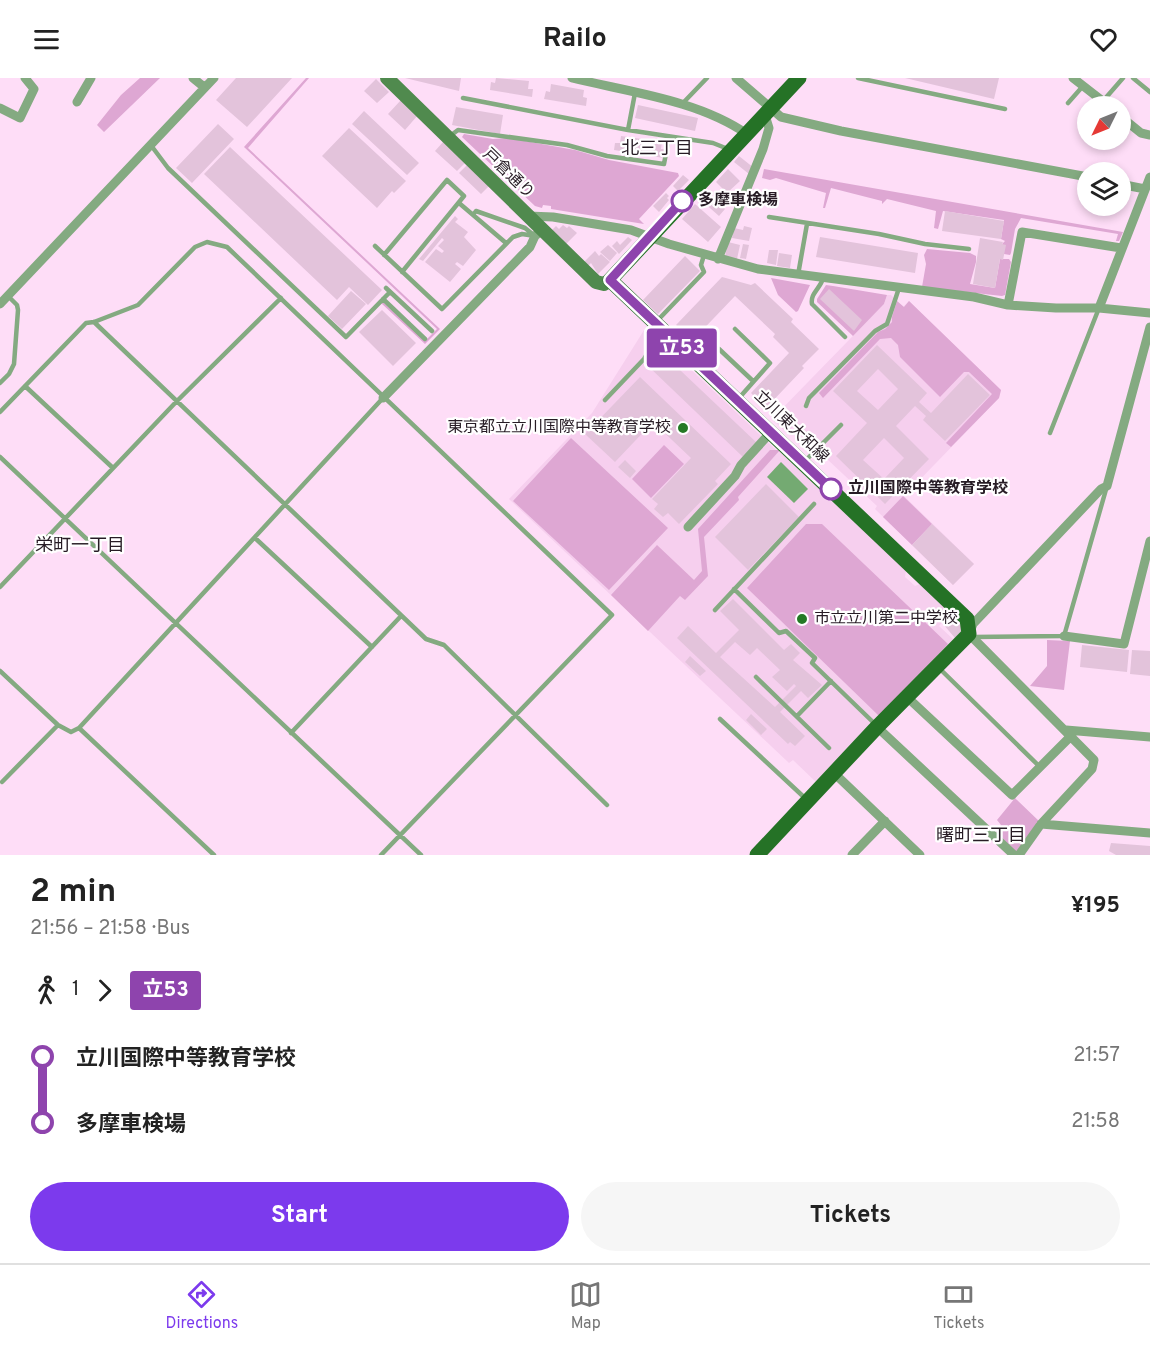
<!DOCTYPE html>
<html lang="en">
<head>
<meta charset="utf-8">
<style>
	body { margin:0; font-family:Overpass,"Noto Sans JP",sans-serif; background:#f6f6f6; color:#222; height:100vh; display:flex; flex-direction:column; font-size:22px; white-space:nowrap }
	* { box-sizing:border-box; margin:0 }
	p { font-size:20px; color:#767676 }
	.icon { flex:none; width:33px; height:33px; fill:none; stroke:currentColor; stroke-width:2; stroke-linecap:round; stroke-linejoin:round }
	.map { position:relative; height:777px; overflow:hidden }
	.details { display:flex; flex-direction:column; background:#fff; flex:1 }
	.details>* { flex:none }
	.badge { padding:0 12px; border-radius:4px; font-size:21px; line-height:39px }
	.needle { width:39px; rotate:227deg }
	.tools { position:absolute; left:1077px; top:18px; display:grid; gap:12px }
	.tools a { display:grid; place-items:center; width:54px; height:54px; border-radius:50%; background:#fff; box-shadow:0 3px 9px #0003; font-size:30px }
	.map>.badge { position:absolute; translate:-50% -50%; box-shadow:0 0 0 3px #fff }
	.legs { display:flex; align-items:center; gap:9px; height:66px; padding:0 30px; font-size:20px }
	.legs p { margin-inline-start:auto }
	.headline { display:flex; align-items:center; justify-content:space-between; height:102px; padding:0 30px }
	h1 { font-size:33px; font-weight:700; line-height:45px }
	.cta { display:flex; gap:12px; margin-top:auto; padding:12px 30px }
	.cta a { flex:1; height:69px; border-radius:36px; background:#7c3aed; color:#fff; font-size:24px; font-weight:700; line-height:69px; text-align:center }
	.cta a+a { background:#f6f6f6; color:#222 }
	ul { padding:0 30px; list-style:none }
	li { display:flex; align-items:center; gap:21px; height:66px; font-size:22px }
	li i { display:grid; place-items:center; width:9px; height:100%; margin:0 8px; background:currentColor }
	li i::after { content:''; width:15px; height:15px; margin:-8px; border:4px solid; border-radius:50%; background:#fff }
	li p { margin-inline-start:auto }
	li:first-child i { background:linear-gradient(#0000 50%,currentColor 0) }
	li:last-child i { background:linear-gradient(currentColor 50%,#0000 0) }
	header { display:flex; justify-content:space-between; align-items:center; height:78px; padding:0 30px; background:#fff; font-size:27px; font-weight:700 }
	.tabs { display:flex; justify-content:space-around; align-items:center; height:84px; border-top:2px solid #e0e0e0; background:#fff; font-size:16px; color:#767676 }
	.tabs a { display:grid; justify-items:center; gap:3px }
	.tabs .active { color:#7c3aed }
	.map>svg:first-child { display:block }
	.built { fill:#f6cfee }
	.green { fill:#dea7d3 }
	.water { fill:#74aa72 }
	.building { fill:#e3c3db; fill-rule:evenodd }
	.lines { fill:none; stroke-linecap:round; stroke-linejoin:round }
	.lane { stroke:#84aa81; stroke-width:4.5 }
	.street { stroke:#84aa81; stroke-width:9 }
	.secondary { stroke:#508a4e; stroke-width:14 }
	.primary { stroke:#257226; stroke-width:15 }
	.line-1-casing { stroke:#fff; stroke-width:14 }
	.line-1 { stroke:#8e44ad; stroke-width:9 }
	.stop-1-dot { fill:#fff; stroke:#8e44ad; stroke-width:3 }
	.poi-dot { fill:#247925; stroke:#fff; stroke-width:2 }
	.labels { text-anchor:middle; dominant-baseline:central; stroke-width:4.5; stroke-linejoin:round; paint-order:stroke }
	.street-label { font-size:16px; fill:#271c25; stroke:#fff }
	.stop-label { font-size:16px; font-weight:bold; fill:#271c25; stroke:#fff; text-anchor:start }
	.poi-label { font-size:16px; fill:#271c25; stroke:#fff; text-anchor:end }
	.neighbourhood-label { font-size:18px; fill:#271c25; stroke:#fff }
</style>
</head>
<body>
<header><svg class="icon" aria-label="menu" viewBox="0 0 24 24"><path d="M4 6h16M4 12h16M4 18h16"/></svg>Railo<svg class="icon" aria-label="heart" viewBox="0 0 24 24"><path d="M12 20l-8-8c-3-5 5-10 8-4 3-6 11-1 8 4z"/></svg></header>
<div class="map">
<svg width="1150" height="777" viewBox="0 0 1150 777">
	<rect width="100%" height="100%" fill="#feddf7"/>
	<path class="built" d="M887,217H891L903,229L909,223L1001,312L999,320L904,418L974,486L953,507L875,431L877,428L793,349L787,355L772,341L884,226Z
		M646,249L776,372H780L822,413L820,415L825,419H827L906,492L905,499L915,508L920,506L951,534L939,548L953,561L882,637H878L869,646V650L817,705L793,682L789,685L509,421L592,335Z"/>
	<path class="green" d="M140,0H160L104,54L97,47L121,17Z
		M306,0H309L248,70L440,251L425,266L381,225L383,224L425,263L437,251L244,69Z
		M464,56L493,61L508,60L575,72L609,82L678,95L679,98L639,141L644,146L551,131V128L543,127L542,130L535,128L462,59Z
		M764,91L1123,154L1119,163H1116L1118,156L1021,140L1015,151L1011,175L1010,177L1004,176L1002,166L1005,163L1001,161L1004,142L943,133L938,151L934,150L936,133L887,121L882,126V123L831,110L825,130H823L826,115L776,100L770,102L762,100Z
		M927,171L970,175L976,178V184L970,206L995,210L1000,181H1009L1011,184L1005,217L1002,218L922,209L926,186L924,177Z
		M771,200L810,207L798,233L796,234L778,217Z
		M826,207L833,208L887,217L884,226L853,258L817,224V221Z
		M897,223L904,229L909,223L1001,312L999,320L951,369L946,365L992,316L969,294H964L940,319L900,279L898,267L891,260L880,261L823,320L819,315L878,254L885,251L892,244V239Z
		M571,360L668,450L609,512L513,423Z
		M664,367L684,386L651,420L632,401Z
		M770,372H780L738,419L739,422L704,459L708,498L685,522L680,518L648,553L611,517L657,467L694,502L702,493L698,451Z
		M903,418L932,446L912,467L883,439Z
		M806,446H822L948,566L882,637H878L747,510Z
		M1047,562L1070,563L1064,612L1030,608L1047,588Z
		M1015,720L1041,745L1018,777L994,757L1001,747L997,742Z"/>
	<path class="water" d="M781,384L808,411L794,425L767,399Z"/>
	<path class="building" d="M236,0H292L247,49L216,22Z
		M405,0H461L459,13Z
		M496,0L529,3L528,11H533L532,19L490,12L491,4L495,5Z
		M905,0H999L994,21Z
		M376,1L389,14L377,25L364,13Z
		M551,6L584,12L583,19L587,20L586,28L544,21L546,13L550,14Z
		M401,22L418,37L405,52L388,36Z
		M638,27L698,40L695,53L635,40Z
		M456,29L503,37L500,56L452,47Z
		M364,33L419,85L407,97L352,46Z
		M218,46L234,61L192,105L176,90Z
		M349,50L406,103L394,115L392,113L377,130L322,78Z
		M621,58L662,64L661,71H665L664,80L614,72L615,65H620Z
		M443,64L465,85L457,93L435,73Z
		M230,69L382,212L368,227L349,209L337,222L204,96Z
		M739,78L754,90L749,96L734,84Z
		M468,86L490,107L481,116L459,95Z
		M728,91L740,103L727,115L716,104Z
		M683,97L689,102L678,113L673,108Z
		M666,115L669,118L667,120L669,122L659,134L653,128Z
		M709,116L725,131L719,138L702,123Z
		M695,126L721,149L708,164L682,141Z
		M945,133L1004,143L1001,161L942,153Z
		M455,138L458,141L455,144L468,154L464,159L476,172L463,188L457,184L455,186L461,191L450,204L425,184L436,171L442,175L444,173L438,168L444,162L442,160L423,183L419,181Z
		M563,147L567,150L569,148L577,155L566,166L552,152L556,148L559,151Z
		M744,148L752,150L749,163L732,160L734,150L743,152Z
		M628,159L632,162L619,176L612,168L617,163L620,167Z
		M820,159L918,175L915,195L816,179Z
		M980,160L1003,164L1002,166L1006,167L1003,182L1000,181L995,210L973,206Z
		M728,164L740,167L737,181L725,179Z
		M743,166L749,167L746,181L740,180Z
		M608,167L617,175L610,183L600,174Z
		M769,172H778L776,187L767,185Z
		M595,173L599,178L601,176L610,184L598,196L591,185L588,188L584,184Z
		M779,175L792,177L790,190L777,188Z
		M685,178L700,193L658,236L643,222Z
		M722,199L751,207L755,205L793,241L791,244L819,271L802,288L804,290L766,330L751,315L789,275L773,259L775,256L735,218L692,263L676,247Z
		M829,211L862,242L854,253L820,221Z
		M351,213L366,226L342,251L328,238Z
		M382,232L416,265L393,288L359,254Z
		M877,267L927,315L919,324L931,335L968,296L990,317L945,363L923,342L926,338L915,328L896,348L929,381L885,426L836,378L867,345L833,313ZM878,291L898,311L878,332L857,313ZM884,360L904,380L884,401L863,382Z
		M661,274L757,365L743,379L648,288Z
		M640,299L731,386L715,403L718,406L679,446L668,435L663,439L654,431L658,426L652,421L691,380L653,344L615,384L585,356Z
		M625,382L636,393L630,400L618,389Z
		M766,406L799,439L748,492L715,459Z
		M932,446L974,486L953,507L912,467Z
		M733,521L784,572L791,566L800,575L793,582L822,607L808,620L801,613L780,634L805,658L795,668L790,664L788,666L677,560L688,548L716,575L739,552L720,533ZM735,564L750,577L757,570L780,592L772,599L787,613L794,606L796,608L775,629L720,579Z
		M952,538L961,548V554L955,560L943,546Z
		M1082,567L1129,572L1127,594L1080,589Z
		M1132,572L1150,573V598L1130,596Z
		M690,578L706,593L700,598L685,584Z
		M751,636L767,651L761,657L746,642Z
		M1111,765L1150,768V777H1116L1109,773Z"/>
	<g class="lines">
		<path class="lane" d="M858,0L1005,31
			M1133,0L1150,14
			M463,20L628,52L713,65L728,71
			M1103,23L1123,0
			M1068,25L1083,8
			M682,26L707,0
			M628,52L635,15
			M450,58L458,52L567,67L607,78L664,86L669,59
			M150,66L168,90L346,259L390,214
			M459,125L506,165
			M473,137L476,133L525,150L535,158
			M769,139L879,156L925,166L969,171
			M375,168L442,231L513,159L522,156L535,158
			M384,177L447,102L464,118L402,194
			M798,197L807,146
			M823,200C821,210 810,215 812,226L845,259
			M386,210L432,253
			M383,221L425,261
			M657,243L704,194L701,187L704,177
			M94,244L426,561L444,567L607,727
			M735,251L770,285L739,320
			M719,271L753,303
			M0,305L9,296L14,286L18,232L17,227L8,218
			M25,308L113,390
			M605,322L644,281L660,255
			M806,328L809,320L875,253L887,246L899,210
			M0,334L86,245L94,244L138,227L195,169L207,164L227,169L612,537L381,777
			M1050,355L1099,230
			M0,379L421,777
			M805,383L841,347
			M255,460L372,569
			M0,509L176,324L281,220
			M734,511L779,555L786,553L815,580L812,585L876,647
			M715,532L814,426
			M973,559L1064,558L1107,408
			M939,590L1040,689
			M0,593L58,647L71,654L79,650L383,320
			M756,599L829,670
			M797,638L831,603
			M720,641L806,721
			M79,650L214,777
			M291,655L401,538
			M2,704L58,647"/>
		<path class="street" d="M193,0L204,9
			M572,0C629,14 698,22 747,56
			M736,0L781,39L841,53L1088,99
			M1073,0L1109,28
			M77,24L91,0
			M0,30L20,40L34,11L25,0
			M1120,38L1141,55L1150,57
			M1120,106L1145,111
			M528,138L553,139L631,152L669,166L758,191L974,219L1008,227L1056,230H1099L1150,235
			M718,181L763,71L769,50L765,37
			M0,226L214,0
			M1008,227L1022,154L1121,170
			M1099,230L1150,99
			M383,320L530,169L535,158L542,152
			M688,449L735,398L741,387L771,354
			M1064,558L1124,566L1150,463
			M907,619L1012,717L1071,658
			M877,649L1014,777
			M1066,652L1150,659
			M834,695L920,777
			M1041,746L1150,755
			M852,777L885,743
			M1019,777L1041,746L1092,691L1094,682L969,556L973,546L1101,411L1107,408L1150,249"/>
		<path class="secondary" d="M387,0L596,204L604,206L610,202"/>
		<path class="primary" d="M757,777L877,649L969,556L967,541L610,202L799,0"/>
	</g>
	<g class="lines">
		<g class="line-1-casing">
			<path id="line-1" d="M682,123L610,202L831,411"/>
		</g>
		<use href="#line-1" class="line-1"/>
	</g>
	<g class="stop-1-dot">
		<circle cx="682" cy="123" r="10"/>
		<circle cx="831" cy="411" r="10"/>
	</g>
	<g class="poi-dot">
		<circle cx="683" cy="350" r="6"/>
		<circle cx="802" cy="541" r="6"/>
	</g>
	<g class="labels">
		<g class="street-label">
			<text transform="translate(508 96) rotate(44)">戸倉通り</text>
			<text transform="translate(791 349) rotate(44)">立川東大和線</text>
		</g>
		<g class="stop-label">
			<text x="698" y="123">多摩車検場</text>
			<text x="848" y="411">立川国際中等教育学校</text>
		</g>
		<g class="poi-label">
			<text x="671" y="350">東京都立立川国際中等教育学校</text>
			<text x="814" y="541" text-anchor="start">市立立川第二中学校</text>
		</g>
		<g class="neighbourhood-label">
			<text x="657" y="71">北三丁目</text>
			<text x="80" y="468">栄町一丁目</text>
			<text x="981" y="758">曙町三丁目</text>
		</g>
	</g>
</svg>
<div class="tools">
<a><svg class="needle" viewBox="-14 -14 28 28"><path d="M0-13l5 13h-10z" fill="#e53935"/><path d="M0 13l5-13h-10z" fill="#767676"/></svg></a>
<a><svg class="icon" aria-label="layers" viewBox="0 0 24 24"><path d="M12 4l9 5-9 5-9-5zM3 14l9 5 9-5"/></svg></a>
</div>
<b class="badge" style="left:682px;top:270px;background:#8e44ad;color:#fff">立53</b>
</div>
<section class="details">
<div class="headline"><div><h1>2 min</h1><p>21:56 – 21:58 · Bus</p></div><b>¥195</b></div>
<div class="legs"><svg class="icon" aria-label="walk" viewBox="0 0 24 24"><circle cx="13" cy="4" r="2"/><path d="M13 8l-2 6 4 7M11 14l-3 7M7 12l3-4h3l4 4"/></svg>1<svg class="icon" aria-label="forward" viewBox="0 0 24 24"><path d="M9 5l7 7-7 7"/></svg><b class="badge" style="background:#8e44ad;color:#fff">立53</b></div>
<ul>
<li><i style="color:#8e44ad"></i><b>立川国際中等教育学校</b><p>21:57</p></li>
<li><i style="color:#8e44ad"></i><b>多摩車検場</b><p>21:58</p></li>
</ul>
<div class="cta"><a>Start</a><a>Tickets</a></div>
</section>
<nav class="tabs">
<a class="active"><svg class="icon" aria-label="directions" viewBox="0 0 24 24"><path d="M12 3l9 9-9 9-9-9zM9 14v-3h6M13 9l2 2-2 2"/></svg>Directions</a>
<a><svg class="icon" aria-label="map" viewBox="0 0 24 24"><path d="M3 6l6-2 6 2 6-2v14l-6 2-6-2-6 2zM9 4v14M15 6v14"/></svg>Map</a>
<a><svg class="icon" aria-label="tickets" viewBox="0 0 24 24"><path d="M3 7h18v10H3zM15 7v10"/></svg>Tickets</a>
</nav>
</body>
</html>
